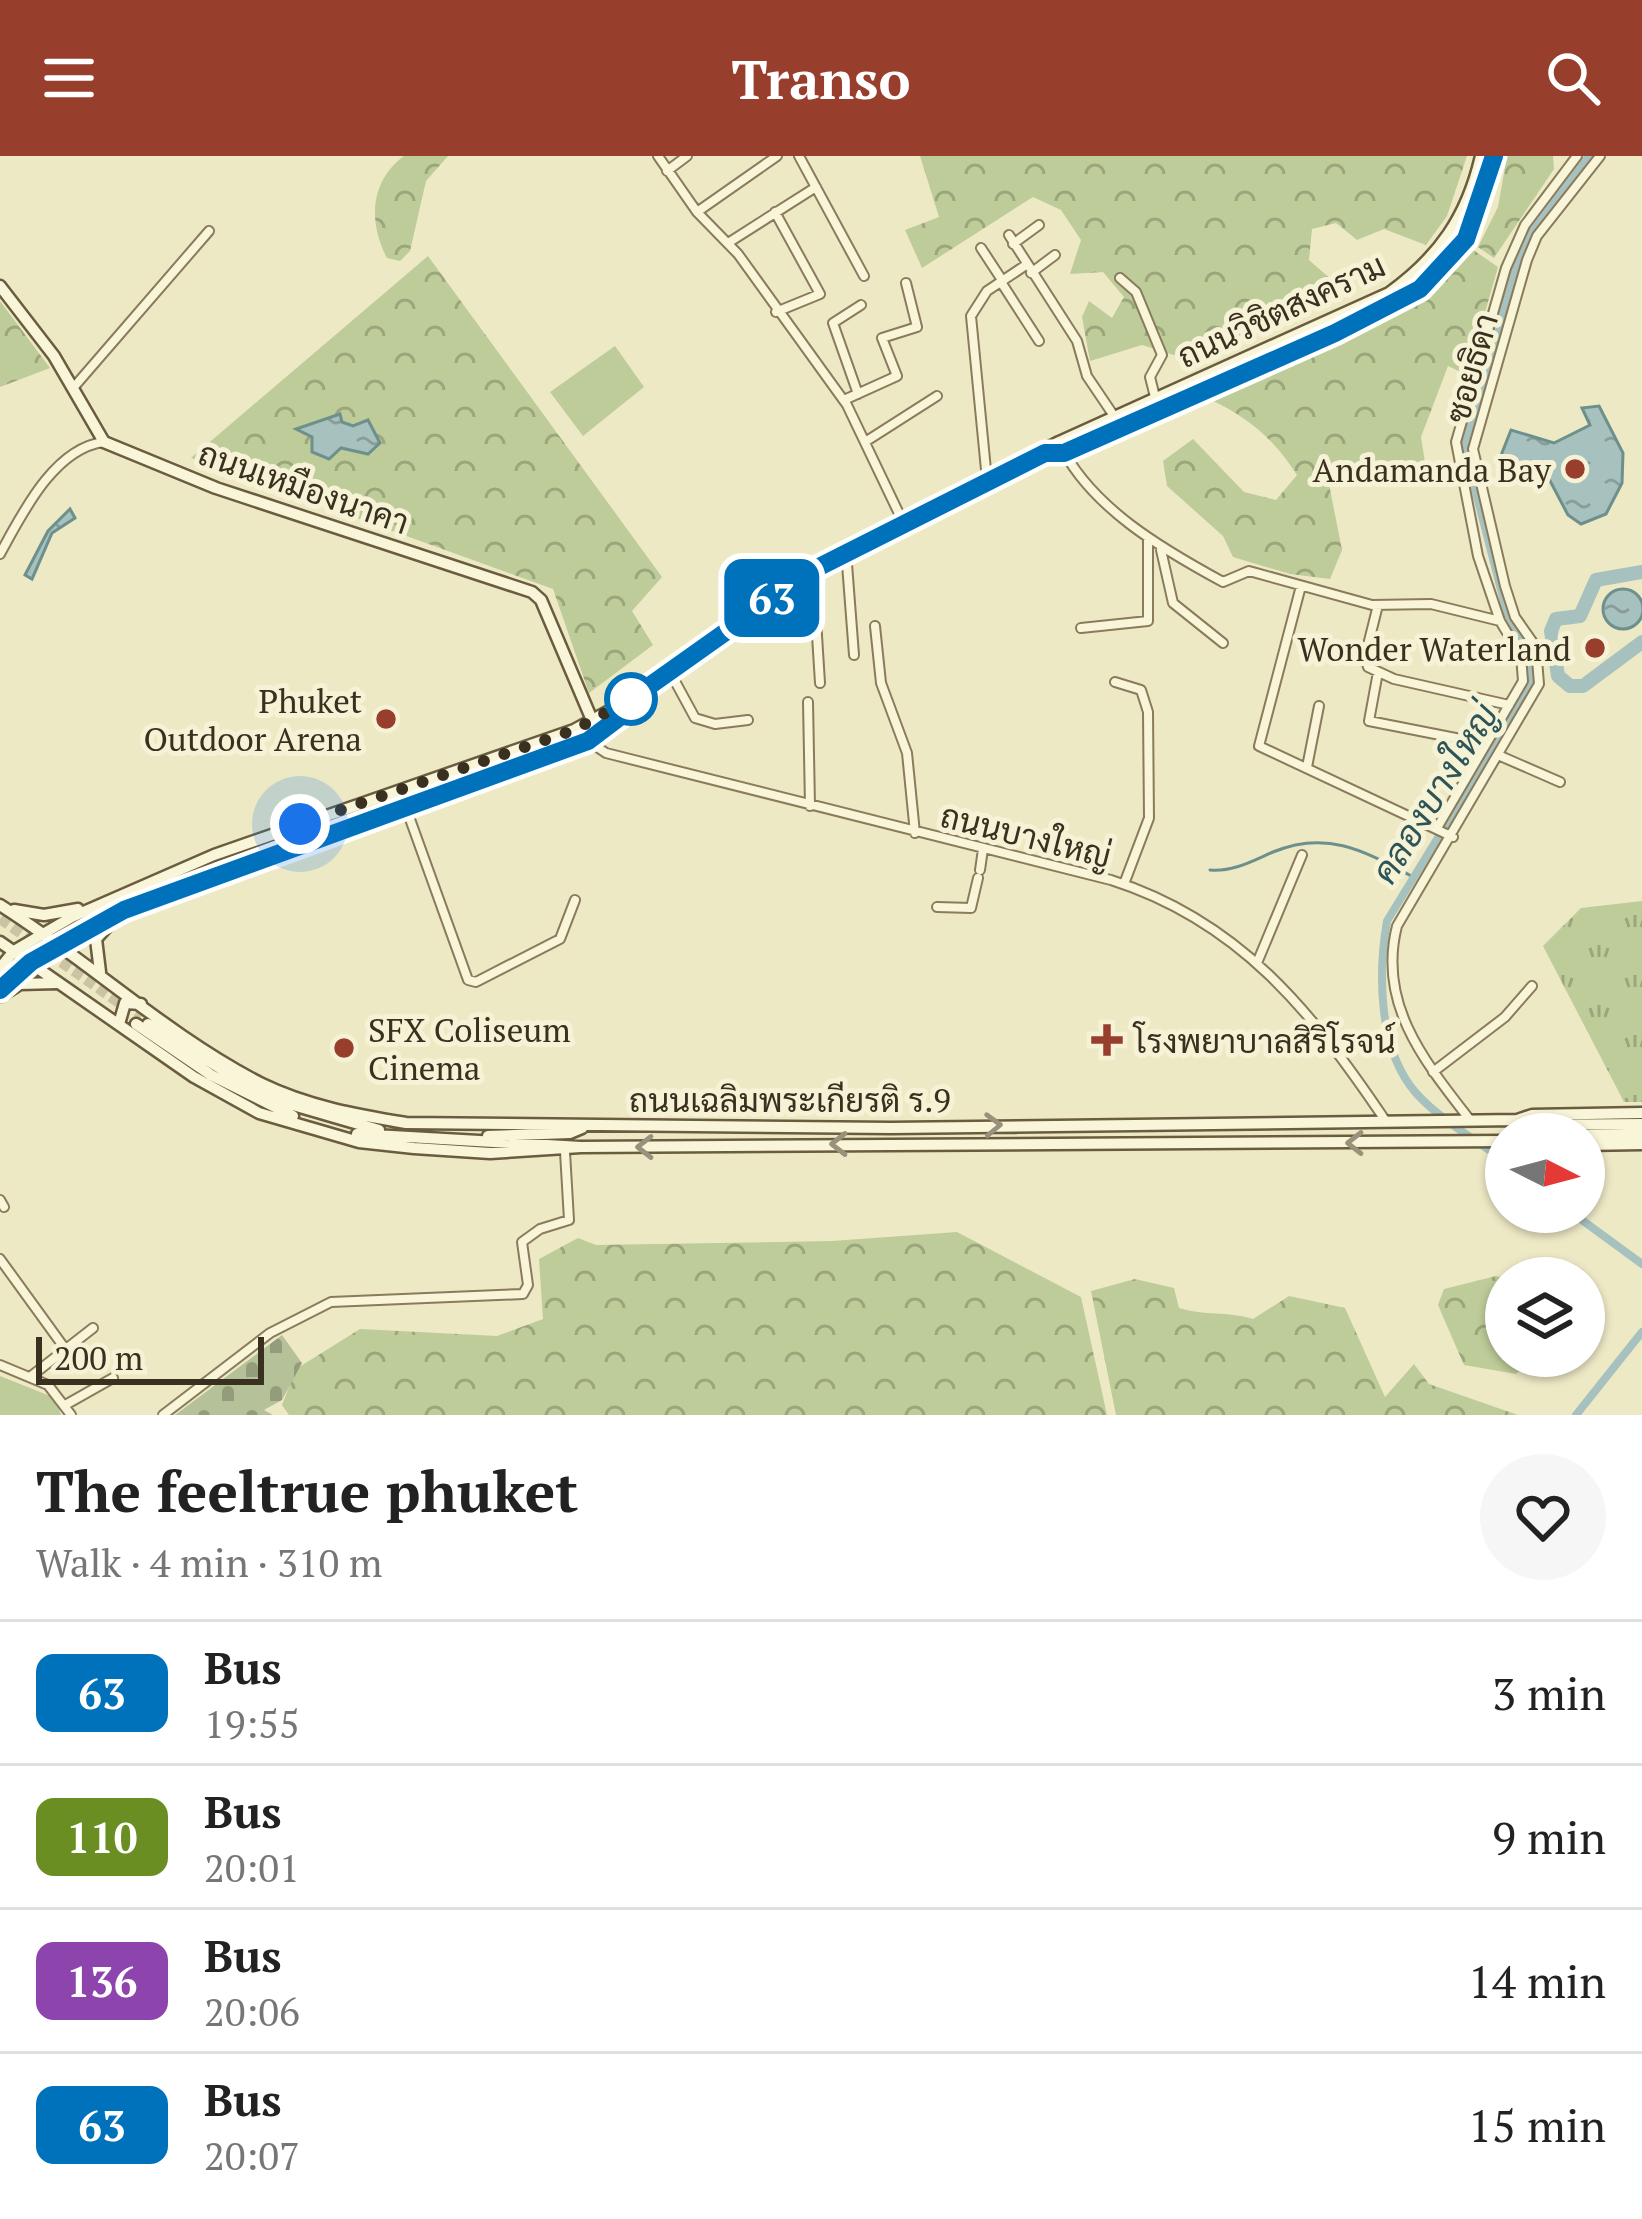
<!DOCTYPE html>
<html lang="en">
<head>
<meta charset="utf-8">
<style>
	body { margin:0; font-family:"PT Serif",Sarabun,serif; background:#f6f6f6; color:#222; height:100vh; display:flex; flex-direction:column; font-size:45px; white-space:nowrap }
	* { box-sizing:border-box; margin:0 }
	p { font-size:39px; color:#767676 }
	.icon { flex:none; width:66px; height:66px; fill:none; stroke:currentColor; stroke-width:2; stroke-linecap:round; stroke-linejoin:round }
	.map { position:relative; height:1259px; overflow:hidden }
	.panel { display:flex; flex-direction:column; background:#fff; flex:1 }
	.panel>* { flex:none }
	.badge { padding:0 24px; border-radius:18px; font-size:42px; line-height:78px }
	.needle { width:78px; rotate:96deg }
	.controls { position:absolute; left:1485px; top:957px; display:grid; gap:24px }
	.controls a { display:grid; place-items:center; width:120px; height:120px; border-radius:50%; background:#fff; box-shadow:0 3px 9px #0004; font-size:60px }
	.scale { position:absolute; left:36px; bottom:30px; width:228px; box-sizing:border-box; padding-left:12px; border:6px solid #39301f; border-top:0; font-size:33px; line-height:42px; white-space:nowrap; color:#39301f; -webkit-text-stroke:9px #f5f2d5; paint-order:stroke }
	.you { position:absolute; width:60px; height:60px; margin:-30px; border:9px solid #fff; border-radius:50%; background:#1a73e8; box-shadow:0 0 0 18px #1a73e833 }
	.map>.badge { position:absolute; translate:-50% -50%; box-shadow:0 0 0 6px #fff }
	.round { display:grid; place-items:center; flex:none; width:126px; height:126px; border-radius:63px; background:#f6f6f6 }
	.summary { display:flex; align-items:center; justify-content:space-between; height:204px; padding:0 36px }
	h1 { font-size:57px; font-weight:700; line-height:90px }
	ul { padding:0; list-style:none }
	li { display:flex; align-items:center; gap:36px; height:144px; padding:0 36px; border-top:3px solid #e0e0e0 }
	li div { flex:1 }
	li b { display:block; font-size:45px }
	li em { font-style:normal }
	li .badge { min-width:132px; font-weight:700; text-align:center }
	header { display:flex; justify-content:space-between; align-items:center; height:156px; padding:0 36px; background:#973e2c; color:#fff; font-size:54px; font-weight:700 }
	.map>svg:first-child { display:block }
	.grass { fill:url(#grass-tufts) }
	.forest { fill:url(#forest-crowns) }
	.cemetery { fill:url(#cemetery-stones) }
	.garden { fill:#bdcc99 }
	.water { fill:url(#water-ripples); stroke:#6e908d; stroke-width:3 }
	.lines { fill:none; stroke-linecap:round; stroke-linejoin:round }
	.stream { stroke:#6e908d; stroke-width:3 }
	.canal { stroke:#a7c1be; stroke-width:8 }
	.river { stroke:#a7c1be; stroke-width:14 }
	.secondary-tunnel { stroke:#cac4a4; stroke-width:10; stroke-dasharray:10 5; stroke-linecap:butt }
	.street-casing { stroke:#897b5b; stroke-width:12 }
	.secondary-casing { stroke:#6a5c3f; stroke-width:15 }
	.street { stroke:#f8f5d9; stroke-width:8 }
	.secondary { stroke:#f8f5d9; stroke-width:10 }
	.oneway { stroke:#98927c }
	.line-casing { stroke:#fff; stroke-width:27 }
	.line { stroke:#0072bc; stroke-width:18 }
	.walk { stroke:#39301f; stroke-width:12; stroke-dasharray:0 21.6 }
	.poi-dot { fill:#973e2c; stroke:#f5f2d5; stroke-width:4.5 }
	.stop-dot { fill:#fff; stroke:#0072bc; stroke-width:6 }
	.labels { text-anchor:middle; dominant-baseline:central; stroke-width:10; stroke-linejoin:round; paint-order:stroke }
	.street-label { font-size:33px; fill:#39301f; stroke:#f5f2d5 }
	.poi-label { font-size:33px; fill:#39301f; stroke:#f5f2d5; text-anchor:end }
	.water-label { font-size:36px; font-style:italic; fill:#2f5458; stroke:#f5f2d5 }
</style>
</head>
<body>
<header><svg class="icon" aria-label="menu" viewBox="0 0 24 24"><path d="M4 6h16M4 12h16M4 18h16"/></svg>Transo<svg class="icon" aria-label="search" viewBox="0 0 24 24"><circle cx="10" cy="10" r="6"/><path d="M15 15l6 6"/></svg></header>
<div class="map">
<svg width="1642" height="1259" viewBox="0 0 1642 1259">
	<defs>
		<pattern id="grass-tufts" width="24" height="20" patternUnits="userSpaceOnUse" patternTransform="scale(3)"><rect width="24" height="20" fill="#bdcc99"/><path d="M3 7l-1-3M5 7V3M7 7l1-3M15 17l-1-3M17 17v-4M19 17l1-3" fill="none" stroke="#9ba67c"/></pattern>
		<pattern id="forest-crowns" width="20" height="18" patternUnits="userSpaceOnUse" patternTransform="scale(3)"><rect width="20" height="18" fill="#bdcc99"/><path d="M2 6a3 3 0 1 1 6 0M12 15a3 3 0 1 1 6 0" fill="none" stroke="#9ba67c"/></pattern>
		<pattern id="cemetery-stones" width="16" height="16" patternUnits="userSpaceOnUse" patternTransform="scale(3)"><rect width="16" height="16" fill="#b5c198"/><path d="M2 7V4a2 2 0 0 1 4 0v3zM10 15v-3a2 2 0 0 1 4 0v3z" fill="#949d7b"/></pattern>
		<pattern id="water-ripples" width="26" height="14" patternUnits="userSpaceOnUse" patternTransform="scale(3)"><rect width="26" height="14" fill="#a7c1be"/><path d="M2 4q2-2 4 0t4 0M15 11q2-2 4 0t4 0" fill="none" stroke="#899d9a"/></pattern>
	</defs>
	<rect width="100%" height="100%" fill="#eee9c5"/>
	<path class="grass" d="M571,585L197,722L114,746Z
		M1642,745V946H1624L1543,790L1581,752Z"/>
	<path class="forest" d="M404,0H448L426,25L410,95L400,105L387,102C368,66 370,25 404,0Z
		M920,0H1467L1447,60L1426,89L1384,73L1357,84L1336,67L1312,73L1309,104L1333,125L1319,147L1232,192L1174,199L1142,189L1090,205L1082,161L1089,145L1112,162L1124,141L1103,116L1070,118L1081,84L1061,54L1033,41L922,112L905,74L939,61Z
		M1507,0H1553L1554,13L1494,102L1478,91L1498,51Z
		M1472,93L1498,111L1467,219L1448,210L1421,281L1427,319L1385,324L1368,313L1328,323L1342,394L1330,423L1290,418L1233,401L1223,380L1167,330L1163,305L1193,283L1244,336L1276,344L1297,319C1274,283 1248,261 1209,243L1407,154L1438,134Z
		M428,100L662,421L632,455L653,489L589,537L553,433L191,302Z
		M0,145L50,212L0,231Z
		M957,1076L1081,1141L1107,1259H289L282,1249L296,1213L360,1173L497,1180L543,1163L539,1103L578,1082L596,1089L832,1085Z
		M1496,1120L1506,1123V1200H1552L1531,1205L1516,1218L1464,1209L1438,1149L1444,1133Z
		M1135,1123L1174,1132L1179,1152C1205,1160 1227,1155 1253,1163L1289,1140L1345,1152L1385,1241L1414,1208L1429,1228L1518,1259H1116L1091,1135Z"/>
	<path class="cemetery" d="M282,1179L302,1207L282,1244L264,1254L273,1259H175Z"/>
	<path class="garden" d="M615,190L644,231L583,280L550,236Z
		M0,1220L55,1242L61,1259H0Z"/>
	<path class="water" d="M1599,250L1623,297L1622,327L1606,358L1581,368L1568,359L1548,321L1500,302L1511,274L1554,287L1590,269L1582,252Z
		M340,258L342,266L353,270L368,264L380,287L368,298L341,292L329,303L312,296V281L296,273Z
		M70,353L75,362L52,377L32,423L25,419L48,375Z
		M1603 453a20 20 0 1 1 40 0a20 20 0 1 1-40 0Z"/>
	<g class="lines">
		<path class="stream" d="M1210,714C1233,716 1252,705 1273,696C1328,673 1366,696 1415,722"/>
		<path class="canal" d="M1506,1006C1478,985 1440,964 1416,937C1378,894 1378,817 1387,765L1530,531L1531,498L1508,461L1464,290L1519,100L1531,74L1589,0
			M1571,1056L1642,1108
			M1576,1259L1642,1176"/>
		<path class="river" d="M1642,416L1596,424L1580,460L1556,463L1551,475L1558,520L1570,530H1583L1642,486"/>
		<path class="secondary-tunnel" d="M0,763L140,862"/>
		<g class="street-casing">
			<path id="street" d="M658,0L697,56L738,98L847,249L903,366
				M799,0L864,120
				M667,15L687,0
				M697,56L777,0
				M775,56L820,138L776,156
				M1009,79L1077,185L1087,220L1114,260
				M728,87L816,31
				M1013,88L1039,69
				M981,92L1002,124
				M1031,117L1055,99
				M1120,122L1136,136L1162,199L1150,221L1155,241
				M1001,126L1039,185
				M74,231L209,75
				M858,238L833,167L861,149
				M844,244L897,220L882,182L917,171L906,127
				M865,286L937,240
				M1059,286C1089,351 1164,394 1223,426L1249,415L1372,449L1431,448L1500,465
				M987,324L971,160L987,135L1026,109
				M1161,394L1173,447L1223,487
				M846,395L854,499
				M0,398C22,358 54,292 104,286
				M813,416L820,527
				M1301,430L1259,590L1453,681
				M1378,449L1365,501L1368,511L1394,523L1509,549
				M875,470L881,527L907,597L915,677
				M1081,472L1148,465V382
				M670,516L695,562L715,568L748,564
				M1378,516L1369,565L1486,588
				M1115,526L1141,534L1148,556L1149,662L1124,728
				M808,546L810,650
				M582,581L606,597L1111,724C1240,765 1312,856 1385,964
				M1498,599L1560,626
				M1307,611L1319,550
				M406,652L468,824L476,826L560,783L575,744
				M1437,672L1523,525L1521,500L1500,465L1478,400L1456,286L1506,112L1525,69L1577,0
				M980,714L983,693
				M937,751L971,752L978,722
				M1257,807L1302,699
				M1433,916L1505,861L1532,830
				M1470,964C1425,906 1377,848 1397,770L1539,528L1536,491L1515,461L1505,430L1473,293L1527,104L1537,80L1600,0
				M0,1044L4,1051
				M0,1103L66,1194
				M0,1209L48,1229L71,1259
				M30,1221L93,1172
				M67,1248L113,1222
				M163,1259L270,1177L331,1146L523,1138L528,1129L522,1086L540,1073L569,1064L565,996"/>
		</g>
		<g class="secondary-casing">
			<path id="secondary" d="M0,130L54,200L104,286L216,332L532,436L541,444L592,564
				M1046,297H1064L1335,177L1420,133L1466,83L1494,0
				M0,749C89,805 168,880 262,928C307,950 357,959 406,967L891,972L1517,964L1532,959L1642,957
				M14,754L44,759L78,753
				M0,786L194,921L259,957L359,986L414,992L490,997L581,991L1506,985
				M0,812L14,795L72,761L214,699L574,574L631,543L837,400L1059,286L1389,137C1439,101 1467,61 1481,0
				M100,816L96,783L117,760
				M0,834L30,805L124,754L565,595L621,560L631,543
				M1,840L20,828L57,827
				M119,868L125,847L141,848
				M136,868L211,919L293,960
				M148,868L269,942L379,974
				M1517,964L1531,969L1642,968
				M357,978L581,991
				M1584,979L1642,978
				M488,980L570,977L582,972
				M1584,989L1642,988"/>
		</g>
		<use href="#street" class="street"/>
		<use href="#secondary" class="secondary"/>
	</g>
	<defs><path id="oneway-chevron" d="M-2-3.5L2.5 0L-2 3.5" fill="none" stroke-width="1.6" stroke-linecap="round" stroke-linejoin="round" transform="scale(3)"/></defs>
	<g class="oneway">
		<use href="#oneway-chevron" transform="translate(993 969) rotate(-2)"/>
		<use href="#oneway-chevron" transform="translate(1355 987) rotate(180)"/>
		<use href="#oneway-chevron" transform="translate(839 988) rotate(180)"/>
		<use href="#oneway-chevron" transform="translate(645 991) rotate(180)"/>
	</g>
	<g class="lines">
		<g class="line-casing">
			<path id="line" d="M0,834L31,806L124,754L588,585L621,560L631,543L813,414L1045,297H1064L1335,177L1420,133L1466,83L1494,0"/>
		</g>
		<use href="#line" class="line"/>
		<path class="walk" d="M300,668L574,574L631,543"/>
	</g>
	<g class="poi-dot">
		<circle cx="1575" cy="313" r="12"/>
		<circle cx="1595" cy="492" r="12"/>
		<circle cx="386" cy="563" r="12"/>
		<path d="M1101 866h12v12h12v12h-12v12h-12v-12h-12v-12h12z"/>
		<circle cx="344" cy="892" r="12"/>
	</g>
	<circle class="stop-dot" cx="631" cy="543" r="24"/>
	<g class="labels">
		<g class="street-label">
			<text transform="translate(1281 154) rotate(-25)">ถนนวิชิตสงคราม</text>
			<text transform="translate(1471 212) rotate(-74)">ซอยธิดา</text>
			<text transform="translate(304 331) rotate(19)">ถนนเหมืองนาคา</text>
			<text transform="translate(1026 679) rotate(14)">ถนนบางใหญ่</text>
			<text x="790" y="943">ถนนเฉลิมพระเกียรติ ร.9</text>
		</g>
		<g class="poi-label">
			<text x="1551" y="313">Andamanda Bay</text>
			<text x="1571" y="492">Wonder Waterland</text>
			<text x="362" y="544">Phuket<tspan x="362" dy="38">Outdoor Arena</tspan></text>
			<text x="368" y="873" text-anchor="start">SFX Coliseum<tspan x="368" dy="38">Cinema</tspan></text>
			<text x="1134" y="884" text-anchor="start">โรงพยาบาลสิริโรจน์</text>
		</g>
		<g class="water-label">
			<text transform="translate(1434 637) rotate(-58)">คลองบางใหญ่</text>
		</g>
	</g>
</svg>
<div class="controls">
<a><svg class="needle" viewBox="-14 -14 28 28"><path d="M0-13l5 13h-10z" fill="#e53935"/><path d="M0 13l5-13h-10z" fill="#767676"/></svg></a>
<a><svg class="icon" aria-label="layers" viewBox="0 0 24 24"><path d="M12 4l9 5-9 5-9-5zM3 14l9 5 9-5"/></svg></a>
</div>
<div class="scale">200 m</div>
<div class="you" style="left:300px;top:668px"></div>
<b class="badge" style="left:772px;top:442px;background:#0072bc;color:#fff">63</b>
</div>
<section class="panel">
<div class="summary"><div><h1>The feeltrue phuket</h1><p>Walk · 4 min · 310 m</p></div><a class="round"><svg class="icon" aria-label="heart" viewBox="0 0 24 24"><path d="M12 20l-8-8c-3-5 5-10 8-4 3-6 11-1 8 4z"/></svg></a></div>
<ul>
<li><span class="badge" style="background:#0072bc;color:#fff">63</span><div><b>Bus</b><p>19:55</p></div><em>3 min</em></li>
<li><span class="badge" style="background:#6b8e23;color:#fff">110</span><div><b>Bus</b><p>20:01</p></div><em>9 min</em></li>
<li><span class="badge" style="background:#8e44ad;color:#fff">136</span><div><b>Bus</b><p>20:06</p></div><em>14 min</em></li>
<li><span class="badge" style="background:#0072bc;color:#fff">63</span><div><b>Bus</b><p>20:07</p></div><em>15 min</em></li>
</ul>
</section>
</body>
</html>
